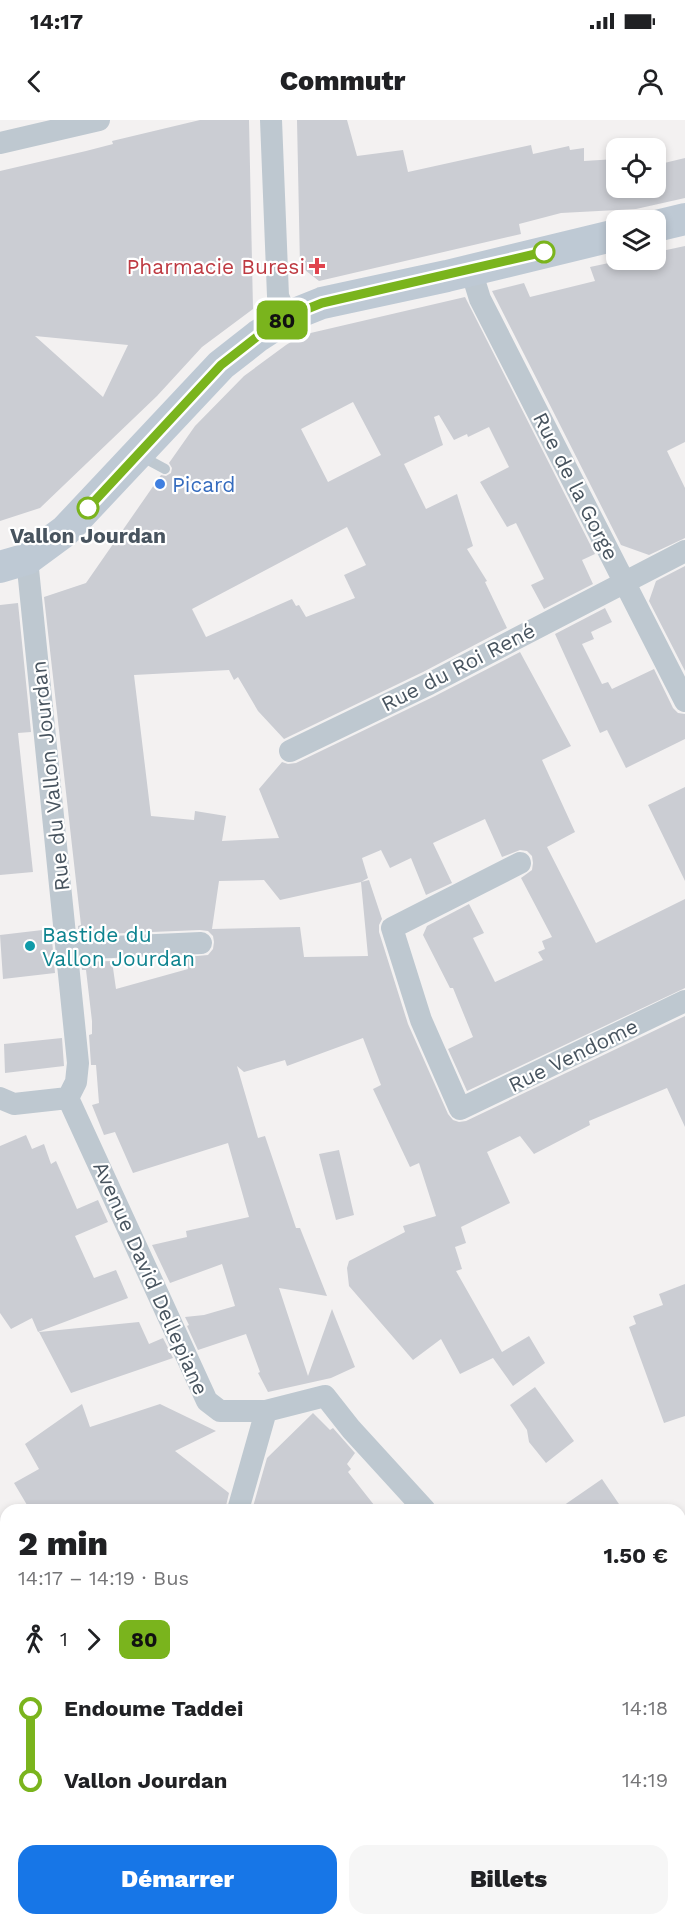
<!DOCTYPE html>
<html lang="fr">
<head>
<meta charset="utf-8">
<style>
	body { margin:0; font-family:"Work Sans",sans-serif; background:#f6f6f6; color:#202124; height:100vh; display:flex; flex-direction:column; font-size:22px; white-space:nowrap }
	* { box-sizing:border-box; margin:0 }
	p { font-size:20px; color:#757577 }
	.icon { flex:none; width:33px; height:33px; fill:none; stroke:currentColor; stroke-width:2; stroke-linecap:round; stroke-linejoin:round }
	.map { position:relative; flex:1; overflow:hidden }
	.panel { position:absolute; left:0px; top:1384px; width:686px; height:422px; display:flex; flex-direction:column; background:#fff; border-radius:18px 18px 0 0; box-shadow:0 3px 9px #0003 }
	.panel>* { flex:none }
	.badge { padding:0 12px; border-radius:9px; font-size:21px; line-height:39px }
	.buttons { position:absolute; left:606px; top:18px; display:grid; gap:12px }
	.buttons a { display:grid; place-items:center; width:60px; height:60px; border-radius:12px; background:#fff; box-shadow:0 3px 9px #0003; font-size:30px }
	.map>.badge { position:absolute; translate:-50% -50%; box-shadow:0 0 0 3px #fff }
	.legs { display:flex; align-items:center; gap:9px; height:66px; padding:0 18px; font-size:20px }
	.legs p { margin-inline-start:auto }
	.head { display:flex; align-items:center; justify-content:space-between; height:102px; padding:0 18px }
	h1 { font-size:33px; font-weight:800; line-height:45px }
	.primary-button { display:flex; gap:12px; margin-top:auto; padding:12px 18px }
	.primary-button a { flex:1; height:69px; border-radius:18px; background:#1776e7; color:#fff; font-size:24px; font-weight:800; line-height:69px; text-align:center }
	.primary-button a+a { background:#f6f6f6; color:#202124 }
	ul { padding:0 18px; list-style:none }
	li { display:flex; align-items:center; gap:21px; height:72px; font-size:22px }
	li i { display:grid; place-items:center; width:9px; height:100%; margin:0 8px; background:currentColor }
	li i::after { content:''; width:15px; height:15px; margin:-8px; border:4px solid; border-radius:50%; background:#fff }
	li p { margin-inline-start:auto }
	li:first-child i { background:linear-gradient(#0000 50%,currentColor 0) }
	li:last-child i { background:linear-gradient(currentColor 50%,#0000 0) }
	.status { display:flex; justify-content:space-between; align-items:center; height:42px; padding:0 30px; background:#fff; direction:ltr }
	.status svg { height:16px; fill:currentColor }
	header { display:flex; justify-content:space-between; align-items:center; height:78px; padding:0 18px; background:#fff; font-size:27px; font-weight:800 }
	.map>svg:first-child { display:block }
	.building { fill:#cbcdd3; fill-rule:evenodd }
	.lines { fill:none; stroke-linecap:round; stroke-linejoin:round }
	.lane { stroke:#bec8d0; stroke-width:10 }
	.street { stroke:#bec8d0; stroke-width:22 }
	.secondary { stroke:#bec9d4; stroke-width:32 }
	.line-1-casing { stroke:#fff; stroke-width:14 }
	.line-1 { stroke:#7ab41d; stroke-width:9 }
	.stop-1-dot { fill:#fff; stroke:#7ab41d; stroke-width:3 }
	.health-dot { fill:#e0444e; stroke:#fff; stroke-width:2 }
	.shop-dot { fill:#3f7fe0; stroke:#fff; stroke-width:2 }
	.culture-dot { fill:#0f9aa8; stroke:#fff; stroke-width:2 }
	.labels { text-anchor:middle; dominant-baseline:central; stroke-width:4.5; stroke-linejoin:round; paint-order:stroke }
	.health-label { font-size:21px; fill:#be3a42; stroke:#fff; text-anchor:end }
	.shop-label { font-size:21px; fill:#366cbe; stroke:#fff; text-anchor:start }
	.street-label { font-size:21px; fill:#48545f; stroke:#fff }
	.stop-label { font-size:21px; font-weight:bold; fill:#48545f; stroke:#fff }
	.culture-label { font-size:21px; fill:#0d838f; stroke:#fff; text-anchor:start }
</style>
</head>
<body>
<div class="status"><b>14:17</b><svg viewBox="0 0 49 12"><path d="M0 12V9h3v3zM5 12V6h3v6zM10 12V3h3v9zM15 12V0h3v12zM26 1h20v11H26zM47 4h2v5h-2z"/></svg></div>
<header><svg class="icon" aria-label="back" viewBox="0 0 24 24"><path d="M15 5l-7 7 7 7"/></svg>Commutr<svg class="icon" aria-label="person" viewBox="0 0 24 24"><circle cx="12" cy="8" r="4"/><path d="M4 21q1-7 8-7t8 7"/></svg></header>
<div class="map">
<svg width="685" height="1805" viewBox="0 0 685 1805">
	<rect width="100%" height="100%" fill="#f3f1f1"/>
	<path class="building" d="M200,0H249L253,189L202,227L157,276L40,388L0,401V51L86,31L113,24L112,21ZM35,216L128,225L103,277Z
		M297,0H347L357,36L403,30L408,52L531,25L533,34L569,26L570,30L584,28V41L616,39V68H656V45L685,38V78L636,89L561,93L519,104L521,114L319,161L300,146Z
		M685,126V322L667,331L685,368V418L649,435L621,425L492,171L524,163L530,177L595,161L590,147L623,140H661L657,132Z
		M465,177L595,434L582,440L593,464L544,489L531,465L544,459L516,403L507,407L480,362L509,347L489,307L468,317L467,314L454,320L439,295L434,297L443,325L404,344L426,389L457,374L473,426L467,429L487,461L485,462L507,508L423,552L284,619L258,591L238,557L234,560L229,550L134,555L151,696L194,700L195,691L226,696L222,721L279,718L259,669L282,642L288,644L296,643L435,576L520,532L571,626L542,640L575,712L547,727L596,823L685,779V868L467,971L448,929L473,917L453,868H450L423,815L427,806L469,784L484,813L473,818L495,862L543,840L538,832L545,829L542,821L552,817L521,758L532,750L533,743L532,736L527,731L520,730L502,737L485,699L433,723L452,763L426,775L411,738L390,748L381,730L362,738L368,758L361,762L369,760L382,799L379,805V812L408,904L448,994L453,1000L459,1002L466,1001L685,896V1007L667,968L589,1001L590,1005L534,1034L520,1016L487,1032L510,1083L461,1107L466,1123L455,1127L462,1149L456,1151L502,1232L529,1216L545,1243L513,1266L493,1238L460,1254L441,1219L413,1240L349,1166L347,1148L349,1141L405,1112L403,1106L436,1096L419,1043L410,1047L373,969L381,965L363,918L287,946L285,940L244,952L237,946L258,1018L265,1016L296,1108H300L327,1176L279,1168L308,1256L332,1189L355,1247L331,1258L268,1272L258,1253L260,1252L246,1214L198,1230L187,1206L189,1205L185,1197L204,1195L235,1186L222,1144L170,1163L152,1125L187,1117L186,1111L249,1097L228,1023L133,1053L115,1012L104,1015L92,985L99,983L96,945H91L89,915L92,914V901L86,850H82L81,842L112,841L116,869L188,849L187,837L208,835L213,829L214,822L213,816L208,811L200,810L79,815L78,806L81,805L77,770L44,477L86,463L161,355L166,356L171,353L172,348L169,343L195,306L244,256L286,225L302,215ZM353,282L381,335L328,362L301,309ZM347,407L366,445L344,455L355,478L306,497L299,485L296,486L292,479L206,517L192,489ZM264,760L280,780L361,762L368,836L304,837L300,807L212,809L219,761Z
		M685,446V551L649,481L656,461Z
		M18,483L31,612L18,613L33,752L0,755V485Z
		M605,488L612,502L591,512L594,519L582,524L602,564L608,562L612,569L654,549L673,588L678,593L685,594V619L626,648L607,610L600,613L555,514Z
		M685,667V761L648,685Z
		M51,809L55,853L3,859L0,815Z
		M62,918L64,946L5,953L4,924Z
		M26,1015L32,1029L44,1024L51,1044L56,1041L77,1089L98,1080L108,1102L75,1116L94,1158L116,1150L128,1178L38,1212L32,1198L11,1209L0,1193V1026Z
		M339,1030L354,1095L336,1100L319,1034Z
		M685,1164V1296L664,1303L629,1207L636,1204L633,1196L663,1185L659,1174Z
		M139,1202L149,1224L163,1218L173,1238L71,1273L39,1212Z
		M535,1267L574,1321L546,1343L529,1322L527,1310L510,1285Z
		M82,1284L90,1307L160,1284L216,1311L175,1331L229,1373L225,1390H30L14,1363L39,1349L25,1324Z
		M313,1293L330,1310L333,1308L355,1333L347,1344L351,1349L348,1352L378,1390H252L267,1338Z
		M602,1359L623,1390H557Z"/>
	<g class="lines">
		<path class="lane" d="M139,335L165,349"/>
		<path class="street" d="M271,0L278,176L287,197
			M0,23L99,0
			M471,150L480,179L685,581
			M27,439L78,943L76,962L68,978
			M290,631L429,564L685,431
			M520,743L392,808L421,900L460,989L685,881
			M68,829L201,823
			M0,978L14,984L68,978L207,1281L220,1291H266L325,1276L351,1309L425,1390
			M238,1390L266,1291
			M0,1514H6
			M371,1800L377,1805
			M484,1800L488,1805"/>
		<path class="secondary" d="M656,106L685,99
			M0,447L27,439L65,411L221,245L258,216L287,197L322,183L447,156L616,115"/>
	</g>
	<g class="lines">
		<g class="line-1-casing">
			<path id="line-1" d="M88,388L221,245L258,216L287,197L322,183L544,132"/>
		</g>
		<use href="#line-1" class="line-1"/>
	</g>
	<g class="stop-1-dot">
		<circle cx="544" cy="132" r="10"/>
		<circle cx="88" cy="388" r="10"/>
	</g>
	<path class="health-dot" d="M314 137h6v6h6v6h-6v6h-6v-6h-6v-6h6z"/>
	<circle class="shop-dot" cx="160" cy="364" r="6"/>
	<circle class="culture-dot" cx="30" cy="826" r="6"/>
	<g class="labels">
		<g class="health-label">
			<text x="305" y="146">Pharmacie Buresi</text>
		</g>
		<g class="shop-label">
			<text x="172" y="364">Picard</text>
		</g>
		<g class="street-label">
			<text transform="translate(576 366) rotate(63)">Rue de la Gorge</text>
			<text transform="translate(458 547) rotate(-27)">Rue du Roi René</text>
			<text transform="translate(50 656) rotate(-96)">Rue du Vallon Jourdan</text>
			<text transform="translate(573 935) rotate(-26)">Rue Vendome</text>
			<text transform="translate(151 1158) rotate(66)">Avenue David Dellepiane</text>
		</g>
		<g class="stop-label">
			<text x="88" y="415">Vallon Jourdan</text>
		</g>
		<g class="culture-label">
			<text x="42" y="814">Bastide du<tspan x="42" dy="24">Vallon Jourdan</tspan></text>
		</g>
	</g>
</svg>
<div class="buttons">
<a><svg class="icon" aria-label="locate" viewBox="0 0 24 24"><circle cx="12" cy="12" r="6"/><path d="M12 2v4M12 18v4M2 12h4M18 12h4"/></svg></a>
<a><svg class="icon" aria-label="layers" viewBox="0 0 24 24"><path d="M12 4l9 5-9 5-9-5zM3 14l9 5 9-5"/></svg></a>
</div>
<b class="badge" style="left:282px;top:200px;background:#7ab41d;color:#111">80</b>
<section class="panel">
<div class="head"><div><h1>2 min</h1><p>14:17 – 14:19 · Bus</p></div><b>1.50 €</b></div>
<div class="legs"><svg class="icon" aria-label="walk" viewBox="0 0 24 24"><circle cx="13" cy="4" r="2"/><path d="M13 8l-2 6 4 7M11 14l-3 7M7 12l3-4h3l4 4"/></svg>1<svg class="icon" aria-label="forward" viewBox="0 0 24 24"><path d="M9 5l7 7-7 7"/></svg><b class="badge" style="background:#7ab41d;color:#111">80</b></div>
<ul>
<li><i style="color:#7ab41d"></i><b>Endoume Taddei</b><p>14:18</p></li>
<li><i style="color:#7ab41d"></i><b>Vallon Jourdan</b><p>14:19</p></li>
</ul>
<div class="primary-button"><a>Démarrer</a><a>Billets</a></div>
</section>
</div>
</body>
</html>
